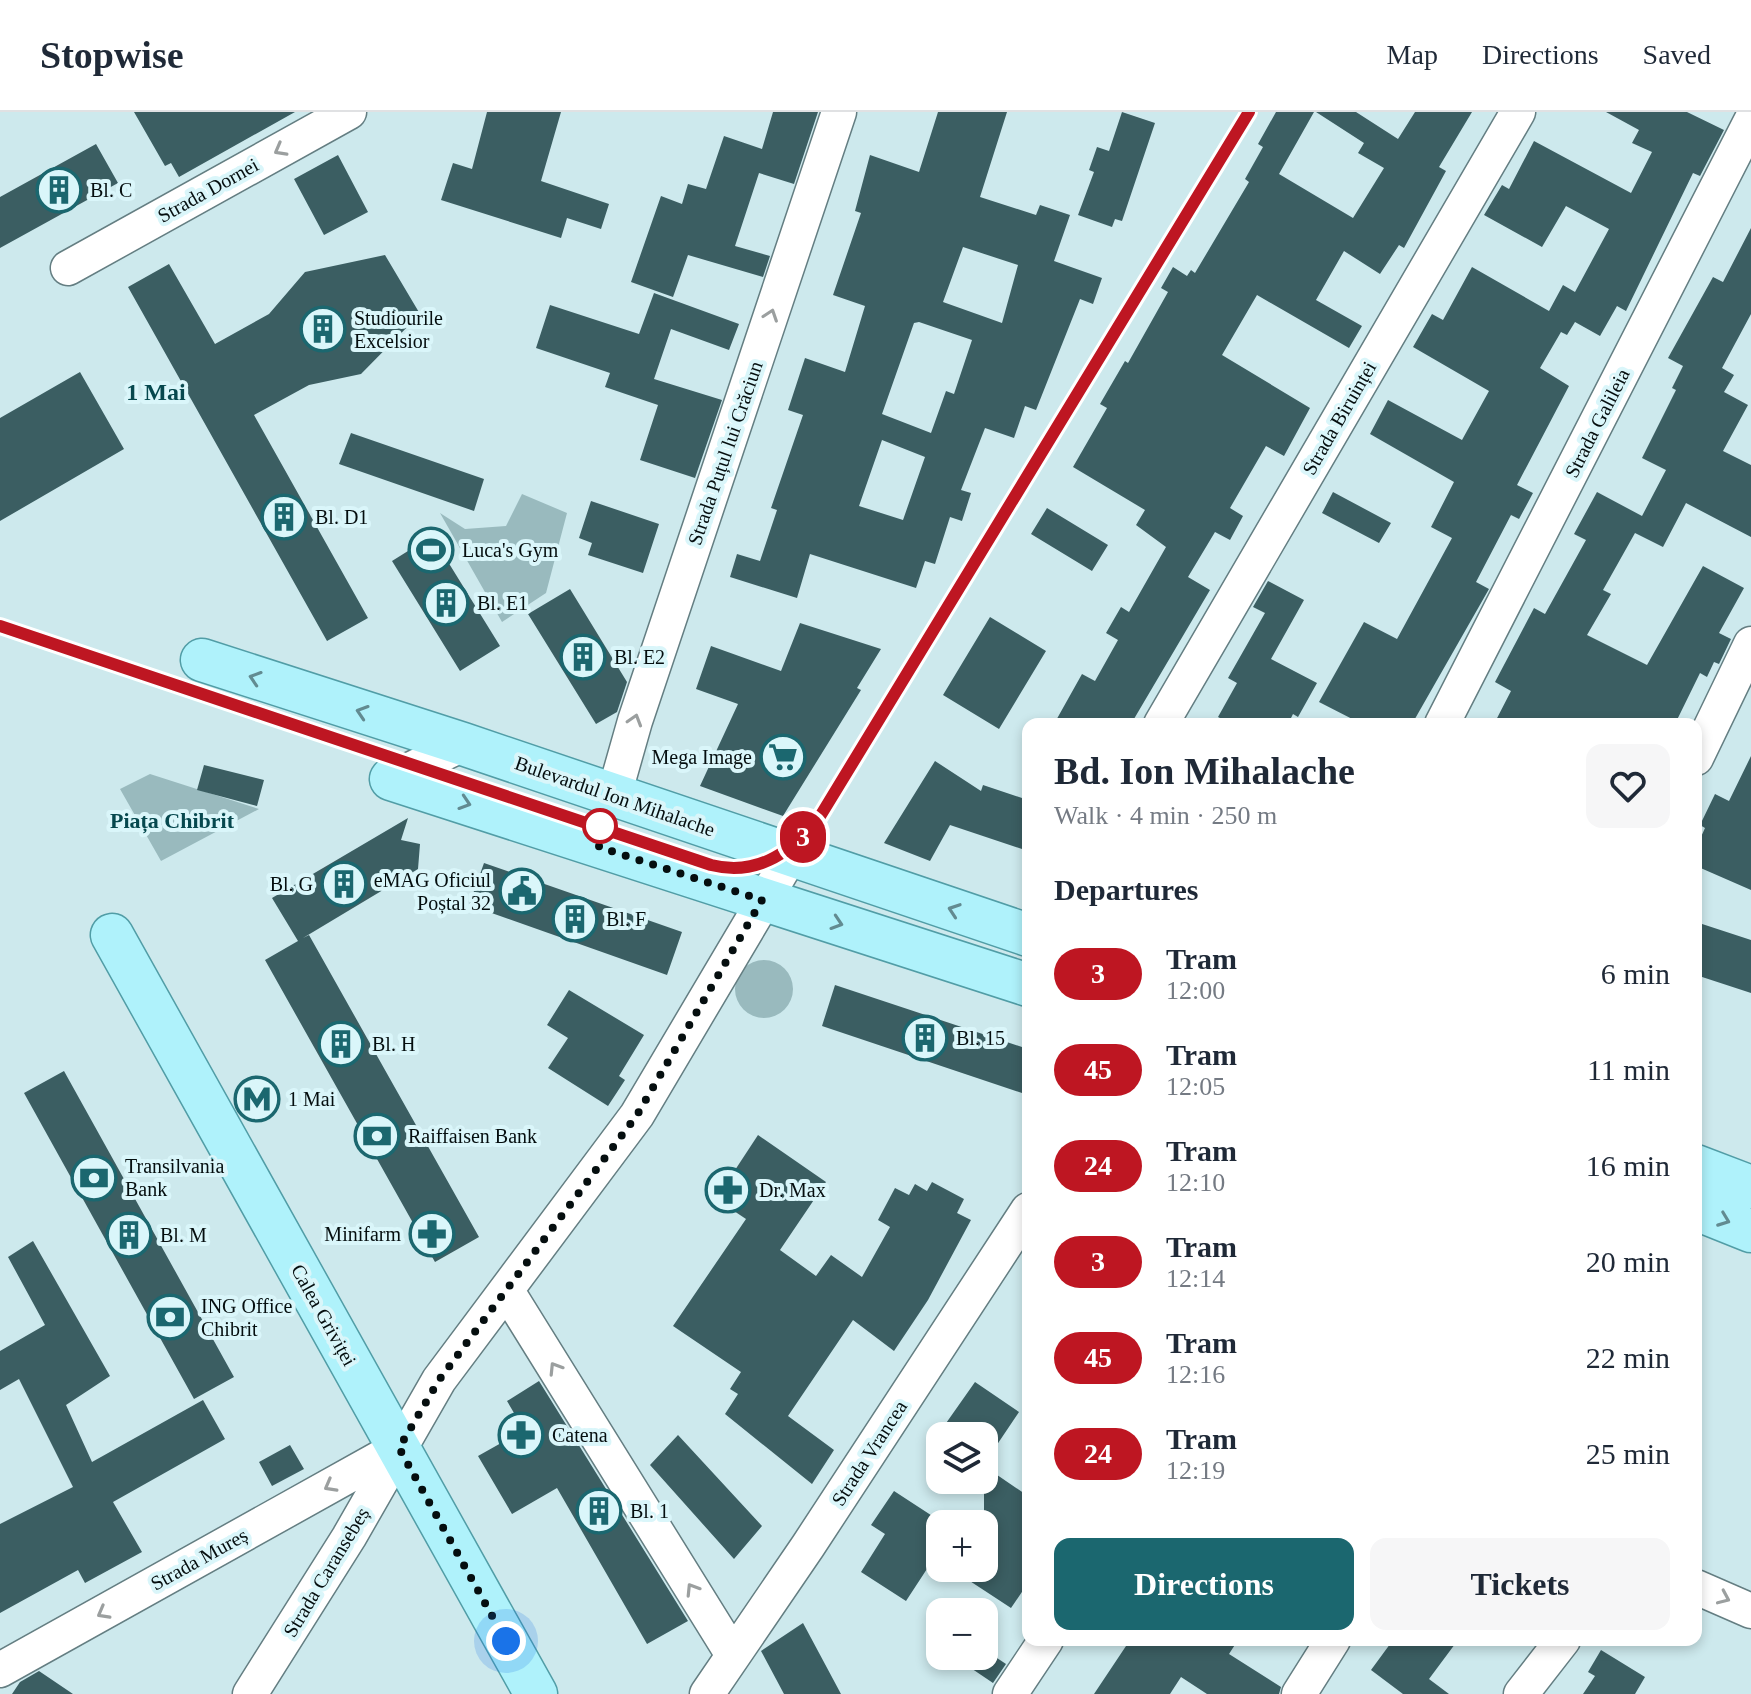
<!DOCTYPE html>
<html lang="en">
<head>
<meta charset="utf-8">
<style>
	body { margin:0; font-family:"Times New Roman",serif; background:#f6f6f7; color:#1f2937; height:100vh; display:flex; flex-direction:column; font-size:30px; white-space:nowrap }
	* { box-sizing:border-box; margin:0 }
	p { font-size:26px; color:#747a83 }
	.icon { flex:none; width:44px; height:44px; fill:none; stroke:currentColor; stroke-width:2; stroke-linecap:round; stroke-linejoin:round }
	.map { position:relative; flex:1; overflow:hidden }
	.panel { position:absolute; left:1022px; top:606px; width:680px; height:928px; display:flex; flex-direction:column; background:#fff; border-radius:16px; box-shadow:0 4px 12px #0003 }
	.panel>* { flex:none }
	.badge { padding:0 16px; border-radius:26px; font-size:28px; line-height:52px }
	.fabs { position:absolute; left:926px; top:1310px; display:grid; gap:16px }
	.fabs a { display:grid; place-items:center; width:72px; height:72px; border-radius:16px; background:#fff; box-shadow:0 4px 12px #0003; font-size:40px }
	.you { position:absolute; width:40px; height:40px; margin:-20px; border:6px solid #fff; border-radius:50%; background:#1a73e8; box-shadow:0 0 0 12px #1a73e833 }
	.map>.badge { position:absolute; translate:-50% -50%; box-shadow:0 0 0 4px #fff }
	h2 { padding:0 32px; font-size:30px; line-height:72px }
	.round { display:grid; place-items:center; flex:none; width:84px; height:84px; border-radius:16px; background:#f6f6f7 }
	.headline { display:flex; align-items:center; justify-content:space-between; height:136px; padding:0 32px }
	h1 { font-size:38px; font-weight:700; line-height:60px }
	.cta { display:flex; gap:16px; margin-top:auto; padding:16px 32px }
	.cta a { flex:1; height:92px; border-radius:16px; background:#1b676f; color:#fff; font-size:32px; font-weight:700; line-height:92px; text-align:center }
	.cta a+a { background:#f6f6f7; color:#1f2937 }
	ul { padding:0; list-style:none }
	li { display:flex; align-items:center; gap:24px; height:96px; padding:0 32px }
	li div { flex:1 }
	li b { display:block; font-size:30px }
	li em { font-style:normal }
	li .badge { min-width:88px; font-weight:700; text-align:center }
	header { display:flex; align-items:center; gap:48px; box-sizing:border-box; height:112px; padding:0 40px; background:#fff; border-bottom:2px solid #e0e1e3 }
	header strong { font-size:38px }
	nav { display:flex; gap:44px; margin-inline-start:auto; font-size:28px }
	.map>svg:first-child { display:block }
	.green { fill:#99babe }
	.building { fill:#3b5e62; fill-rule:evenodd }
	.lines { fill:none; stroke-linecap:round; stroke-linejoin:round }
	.minor-casing { stroke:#647e82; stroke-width:37 }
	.major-casing { stroke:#519da6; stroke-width:45 }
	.minor { stroke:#fff; stroke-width:34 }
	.major { stroke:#aff2fb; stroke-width:42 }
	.oneway { stroke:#9b9f9f }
	.oneway2 { stroke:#628b91 }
	.line-casing { stroke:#fff; stroke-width:18 }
	.line { stroke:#be1622; stroke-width:12 }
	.walk { stroke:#050e0f; stroke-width:8; stroke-dasharray:0 14.4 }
	.stop-dot { fill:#fff; stroke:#be1622; stroke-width:4 }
	.labels { text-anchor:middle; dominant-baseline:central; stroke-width:8; stroke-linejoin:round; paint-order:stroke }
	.poi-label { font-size:20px; fill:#050e0f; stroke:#daf6fa; text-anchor:start }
	.street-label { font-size:20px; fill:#050e0f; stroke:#daf6fa }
	.neighbourhood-label { font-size:22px; font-weight:bold; fill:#06484e; stroke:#daf6fa }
	.quarter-label { font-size:24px; font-weight:bold; fill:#06484e; stroke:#daf6fa }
</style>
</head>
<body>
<header>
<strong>Stopwise</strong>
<nav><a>Map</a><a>Directions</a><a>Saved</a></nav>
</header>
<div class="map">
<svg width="1751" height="1582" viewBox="0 0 1751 1582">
	<rect width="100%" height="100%" fill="#cde9ed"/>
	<path class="green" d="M522,382L567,401L546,481L502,510L440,401L465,417L506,414Z
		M150,662L259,697L161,749L120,677Z
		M735 877a29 29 0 1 1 58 0a29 29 0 1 1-58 0Z"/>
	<path class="building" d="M134,0H295L179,65L171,51L165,54Z
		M487,0H561L541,69L609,92L601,117L567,106L561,126L441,88L453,51L472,57Z
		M773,0H818L794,72L759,61L735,134L770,144L763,165L688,143L673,185L631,170L661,84L682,92L688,72L706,77L724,24L762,37Z
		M938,0H1007L980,85L1036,103L1040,93L1070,103L1054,149L1102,166L1093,192L1080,187L1036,298L1025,294L1014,326L985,316L961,378L971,381L962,409L950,405L935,452L925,449L916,476L810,442L797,486L730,465L737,442L760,449L777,398L771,396L803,303L788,298L805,246L845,260L865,194L833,183L861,101L855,99L870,43L919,60ZM963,135L1018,153L1002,211L943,190ZM919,210L972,228L954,282L946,279L931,321L882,302L914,211ZM882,328L925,345L903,408L859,394Z
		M1122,0L1155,11L1122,109L1115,107L1112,115L1078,103L1094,60L1089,58L1097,35L1109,39Z
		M1276,0H1314L1279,62L1353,106L1384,56L1358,41L1364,31L1316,0H1356L1398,27L1415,0H1472L1439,55L1446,59L1404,136L1399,133L1380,162L1344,139L1316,188L1362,214L1349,236L1257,183L1222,243L1310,296L1284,344L1266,334L1230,396L1243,404L1230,428L1215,420L1188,465L1210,478L1131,612H1054L1082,562L1095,569L1118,528L1106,521L1121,495L1129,500L1166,435L1136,413L1145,398L1073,355L1107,296L1100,292L1125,249L1128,251L1168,180L1161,176L1173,155L1187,164L1191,158L1195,161L1249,70L1245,67L1263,35L1258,32Z
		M1606,0H1687L1724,18L1700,64L1693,61L1626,199L1617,194L1600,224L1575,210L1567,223L1561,220L1540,256L1569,274L1517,373L1533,381L1519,407L1511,403L1476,470L1489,477L1412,612H1362L1319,590L1364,510L1397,527L1452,426L1431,415L1454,370L1370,322L1388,288L1462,328L1489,279L1413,235L1432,202L1443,208L1472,155L1549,199L1563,173L1575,180L1609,117L1566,94L1542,135L1484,103L1502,73L1509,77L1534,29L1631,81L1652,40L1632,31L1639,18Z
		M96,32L118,71L0,136V85Z
		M338,43L368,100L324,123L294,67Z
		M1751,116V202L1722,256L1734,263L1724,280L1748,293L1723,339L1751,353V425L1686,391L1663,435L1635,421L1603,478L1611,482L1587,523L1647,553L1703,454L1744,476L1719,521L1731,527L1719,552L1714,550L1707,565L1700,561L1675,612H1494L1511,579L1495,570L1534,496L1545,502L1586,428L1574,422L1597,380L1642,404L1666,358L1642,346L1676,278L1672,276L1683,254L1668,246L1713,165L1723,170Z
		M385,143L420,202L361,262L309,273L254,303L368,506L327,529L128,175L169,152L215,232L269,202L305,160Z
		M654,181L739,212L729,238L671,217L654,267L722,288L695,366L640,348L658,293L605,275L610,261L536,236L550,193L639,222Z
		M80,260L124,337L0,409V306Z
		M351,321L484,367L474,399L339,352Z
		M1333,380L1391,411L1379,431L1322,401Z
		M591,389L659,412L643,461L588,443L592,431L579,426Z
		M1047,396L1108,433L1092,459L1031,422Z
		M432,424L500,534L460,559L392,449Z
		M1268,469L1304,488L1271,547L1317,571L1298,605L1293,602L1288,612H1231L1218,605L1237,571L1228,566L1265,501L1253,495Z
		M570,477L627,570L617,600L596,612L528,502Z
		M990,505L1046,539L999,617L943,583Z
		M800,511L881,537L857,576L861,578L783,704L700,674L738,592L696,577L711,534L781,559Z
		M1751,644V778L1696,754V736L1705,716L1700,713L1715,682L1729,689Z
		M935,649L981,679L983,673L1028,688V739L950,713L930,749L884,731Z
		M204,653L264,668L257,694L197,678Z
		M408,706L401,728L420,732L418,757L303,826L309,823L479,1125L435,1150L265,848L298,829L272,786Z
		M484,751L682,820L667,863L469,793Z
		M1696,810L1751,828V881L1696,863Z
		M835,873L1028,937V983L822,914Z
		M569,878L644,923L619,964L625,968L608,994L548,956L568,926L547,913Z
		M64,959L234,1265L194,1287L24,981Z
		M758,1023L826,1070L780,1138L816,1164L831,1143L862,1165L890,1115L878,1108L895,1076L909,1083L915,1072L927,1079L932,1070L964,1087L957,1101L971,1108L928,1188L894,1239L853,1208L788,1304L834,1338L812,1372L725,1302L738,1282L730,1277L741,1260L673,1214L746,1107L716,1087Z
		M33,1129L110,1264L66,1293L92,1350L203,1288L225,1327L113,1390L142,1440L85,1471L78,1458L0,1501V1412L73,1375L19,1267L0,1278V1239L45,1213L8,1145Z
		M539,1269L688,1509L647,1532L557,1376L512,1402L478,1344L524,1318L507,1289Z
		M975,1270L1019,1300L984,1352V1324H937Z
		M678,1323L762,1414L734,1447L650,1353Z
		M290,1333L304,1357L272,1374L259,1350Z
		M984,1354L1028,1384V1471L1011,1496L950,1456H984Z
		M894,1379L940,1409V1437L906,1489L861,1460L885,1422L871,1413Z
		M803,1511L841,1582H784L761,1539Z
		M1130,1528H1238L1229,1542L1281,1575L1279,1582H1207L1181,1565L1170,1582H1094Z
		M1393,1528H1458L1429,1567L1449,1582H1403L1371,1558Z
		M1601,1538L1645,1565L1635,1582H1583L1595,1564L1588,1560Z
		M953,1544H994L1006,1552L993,1571Z
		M39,1559L73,1582H12L20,1570Z"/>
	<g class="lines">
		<g class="minor-casing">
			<path id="minor" d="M68,156L349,0
				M1161,612L1518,0
				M1442,612L1751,9
				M1696,646L1751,532
				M391,667L463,632
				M614,683L635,609L839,0
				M507,1179L733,1543
				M1696,1475L1751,1499
				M0,1558L398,1336
				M250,1582L349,1425L439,1268L637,1003L791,743
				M707,1582L808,1434L1028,1098
				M1010,1582L1046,1528
				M1299,1582L1333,1528
				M1521,1582L1563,1528"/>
		</g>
		<g class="major-casing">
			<path id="major" d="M202,548L463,632L1028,823
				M391,667L1028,873
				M112,823L536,1582
				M1696,1054L1751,1075
				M1696,1097L1751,1119"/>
		</g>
		<use href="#minor" class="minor"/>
		<use href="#major" class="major"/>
	</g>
	<defs><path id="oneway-chevron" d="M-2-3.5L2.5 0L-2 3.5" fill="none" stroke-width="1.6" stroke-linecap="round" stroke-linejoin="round" transform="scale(2)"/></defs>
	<g class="oneway">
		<use href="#oneway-chevron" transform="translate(280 38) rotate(151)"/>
		<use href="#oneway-chevron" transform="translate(771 203) rotate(-71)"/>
		<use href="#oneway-chevron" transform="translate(635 608) rotate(-73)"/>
		<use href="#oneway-chevron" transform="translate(555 1256) rotate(-122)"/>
		<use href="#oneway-chevron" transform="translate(330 1374) rotate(151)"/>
		<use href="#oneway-chevron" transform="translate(692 1477) rotate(-122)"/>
		<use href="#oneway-chevron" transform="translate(1724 1486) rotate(24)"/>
		<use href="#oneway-chevron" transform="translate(103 1501) rotate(151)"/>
	</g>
	<g class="oneway2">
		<use href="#oneway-chevron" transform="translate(255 566) rotate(-162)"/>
		<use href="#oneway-chevron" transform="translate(362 600) rotate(-162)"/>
		<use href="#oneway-chevron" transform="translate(465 691) rotate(18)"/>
		<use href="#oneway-chevron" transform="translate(954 798) rotate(-161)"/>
		<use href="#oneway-chevron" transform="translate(837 811) rotate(18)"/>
		<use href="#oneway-chevron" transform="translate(1724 1108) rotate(21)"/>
	</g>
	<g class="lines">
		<g class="line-casing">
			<path id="line" d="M0,514L711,753C755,764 787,743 816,711L1249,0"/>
		</g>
		<use href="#line" class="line"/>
		<path class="walk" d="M506,1529L399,1336L439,1268L637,1003L762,788L599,735L600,714"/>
	</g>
	<defs>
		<g id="building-ring" transform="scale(2.3)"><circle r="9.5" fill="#daf6fa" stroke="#1b676f" stroke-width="1.5"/><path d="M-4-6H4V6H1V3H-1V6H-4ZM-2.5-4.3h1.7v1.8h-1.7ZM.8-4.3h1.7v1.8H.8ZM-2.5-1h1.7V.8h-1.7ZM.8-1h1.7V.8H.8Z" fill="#1b676f"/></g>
		<g id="stadium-ring" transform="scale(2.3)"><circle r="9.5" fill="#daf6fa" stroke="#1b676f" stroke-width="1.5"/><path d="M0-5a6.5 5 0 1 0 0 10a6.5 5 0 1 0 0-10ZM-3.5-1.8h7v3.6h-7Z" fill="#1b676f"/></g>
		<g id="supermarket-ring" transform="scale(2.3)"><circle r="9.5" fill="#daf6fa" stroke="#1b676f" stroke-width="1.5"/><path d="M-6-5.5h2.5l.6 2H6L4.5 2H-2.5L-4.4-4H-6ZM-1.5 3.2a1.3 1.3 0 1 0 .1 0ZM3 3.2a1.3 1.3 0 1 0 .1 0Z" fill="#1b676f"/></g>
		<g id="civic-ring" transform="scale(2.3)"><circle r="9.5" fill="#daf6fa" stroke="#1b676f" stroke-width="1.5"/><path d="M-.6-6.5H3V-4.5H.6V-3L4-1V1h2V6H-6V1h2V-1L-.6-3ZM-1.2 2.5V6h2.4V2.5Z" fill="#1b676f"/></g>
		<g id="metro-ring" transform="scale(2.3)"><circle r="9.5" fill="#daf6fa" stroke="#1b676f" stroke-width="1.5"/><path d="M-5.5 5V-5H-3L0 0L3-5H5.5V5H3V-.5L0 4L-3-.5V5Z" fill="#1b676f"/></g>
		<g id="bank-ring" transform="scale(2.3)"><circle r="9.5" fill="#daf6fa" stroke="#1b676f" stroke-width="1.5"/><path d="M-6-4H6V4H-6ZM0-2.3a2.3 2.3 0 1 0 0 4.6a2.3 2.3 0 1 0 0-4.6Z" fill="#1b676f"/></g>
		<g id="pharmacy-ring" transform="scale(2.3)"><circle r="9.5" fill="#daf6fa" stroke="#1b676f" stroke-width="1.5"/><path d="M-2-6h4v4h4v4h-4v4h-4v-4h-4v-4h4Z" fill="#1b676f"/></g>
	</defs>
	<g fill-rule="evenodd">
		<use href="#building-ring" x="59" y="78"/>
		<use href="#building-ring" x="323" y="217"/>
		<use href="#building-ring" x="284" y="405"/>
		<use href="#stadium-ring" x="431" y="438"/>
		<use href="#building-ring" x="446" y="491"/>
		<use href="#building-ring" x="583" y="545"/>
		<use href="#supermarket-ring" x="783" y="645"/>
		<use href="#building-ring" x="344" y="772"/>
		<use href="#civic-ring" x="522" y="779"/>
		<use href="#building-ring" x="575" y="807"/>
		<use href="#building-ring" x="925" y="926"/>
		<use href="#building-ring" x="341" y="932"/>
		<use href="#metro-ring" x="257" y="987"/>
		<use href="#bank-ring" x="377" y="1024"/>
		<use href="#bank-ring" x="94" y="1066"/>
		<use href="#pharmacy-ring" x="728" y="1078"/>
		<use href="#pharmacy-ring" x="432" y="1122"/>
		<use href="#building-ring" x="129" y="1123"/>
		<use href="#bank-ring" x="170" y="1205"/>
		<use href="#pharmacy-ring" x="521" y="1323"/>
		<use href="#building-ring" x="599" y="1399"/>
	</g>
	<circle class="stop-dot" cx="600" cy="714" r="16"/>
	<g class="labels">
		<g class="poi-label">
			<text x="90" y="78">Bl. C</text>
			<text x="354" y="206">Studiourile<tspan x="354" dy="23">Excelsior</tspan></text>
			<text x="315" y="405">Bl. D1</text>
			<text x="462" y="438">Luca's Gym</text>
			<text x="477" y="491">Bl. E1</text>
			<text x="614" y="545">Bl. E2</text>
			<text x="752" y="645" text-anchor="end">Mega Image</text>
			<text x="491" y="768" text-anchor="end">eMAG Oficiul<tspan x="491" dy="23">Poștal 32</tspan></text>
			<text x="313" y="772" text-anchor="end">Bl. G</text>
			<text x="606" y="807">Bl. F</text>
			<text x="956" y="926">Bl. 15</text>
			<text x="372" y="932">Bl. H</text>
			<text x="288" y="987">1 Mai</text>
			<text x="408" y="1024">Raiffaisen Bank</text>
			<text x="125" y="1054">Transilvania<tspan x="125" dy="23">Bank</tspan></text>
			<text x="759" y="1078">Dr. Max</text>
			<text x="401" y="1122" text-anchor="end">Minifarm</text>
			<text x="160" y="1123">Bl. M</text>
			<text x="201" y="1194">ING Office<tspan x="201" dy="23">Chibrit</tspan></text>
			<text x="552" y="1323">Catena</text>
			<text x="630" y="1399">Bl. 1</text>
		</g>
		<g class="street-label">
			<text transform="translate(208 78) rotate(-29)">Strada Dornei</text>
			<text transform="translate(1339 306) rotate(-60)">Strada Biruinței</text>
			<text transform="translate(1597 311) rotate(-63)">Strada Galileia</text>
			<text transform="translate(725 341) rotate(-71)">Strada Puțul lui Crăciun</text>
			<text transform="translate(615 684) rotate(19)">Bulevardul Ion Mihalache</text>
			<text transform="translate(324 1203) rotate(61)">Calea Griviței</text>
			<text transform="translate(869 1341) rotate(-57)">Strada Vrancea</text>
			<text transform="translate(199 1447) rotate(-29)">Strada Mureș</text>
			<text transform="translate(326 1460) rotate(-59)">Strada Caransebeș</text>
		</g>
		<g class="neighbourhood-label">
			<text x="172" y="708">Piața Chibrit</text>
		</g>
		<g class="quarter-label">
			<text x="156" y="280">1 Mai</text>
		</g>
	</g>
</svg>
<div class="fabs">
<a><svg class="icon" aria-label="layers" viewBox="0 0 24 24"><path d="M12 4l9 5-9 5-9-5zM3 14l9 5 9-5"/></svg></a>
<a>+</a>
<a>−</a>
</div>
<div class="you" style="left:506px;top:1529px"></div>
<b class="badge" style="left:803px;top:725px;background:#be1622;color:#fff">3</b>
<section class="panel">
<div class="headline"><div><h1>Bd. Ion Mihalache</h1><p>Walk · 4 min · 250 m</p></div><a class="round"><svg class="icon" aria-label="heart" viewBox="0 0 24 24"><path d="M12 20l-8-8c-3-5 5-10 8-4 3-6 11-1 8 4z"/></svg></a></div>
<h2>Departures</h2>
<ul>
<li><span class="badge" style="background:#be1622;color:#fff">3</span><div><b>Tram</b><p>12:00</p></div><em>6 min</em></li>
<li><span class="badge" style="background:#be1622;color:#fff">45</span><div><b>Tram</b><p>12:05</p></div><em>11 min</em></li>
<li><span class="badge" style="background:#be1622;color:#fff">24</span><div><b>Tram</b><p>12:10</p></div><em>16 min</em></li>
<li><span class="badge" style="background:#be1622;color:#fff">3</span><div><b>Tram</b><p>12:14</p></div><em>20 min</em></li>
<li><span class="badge" style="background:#be1622;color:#fff">45</span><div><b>Tram</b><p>12:16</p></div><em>22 min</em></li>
<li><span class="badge" style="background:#be1622;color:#fff">24</span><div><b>Tram</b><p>12:19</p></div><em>25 min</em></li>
</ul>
<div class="cta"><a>Directions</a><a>Tickets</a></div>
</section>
</div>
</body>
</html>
